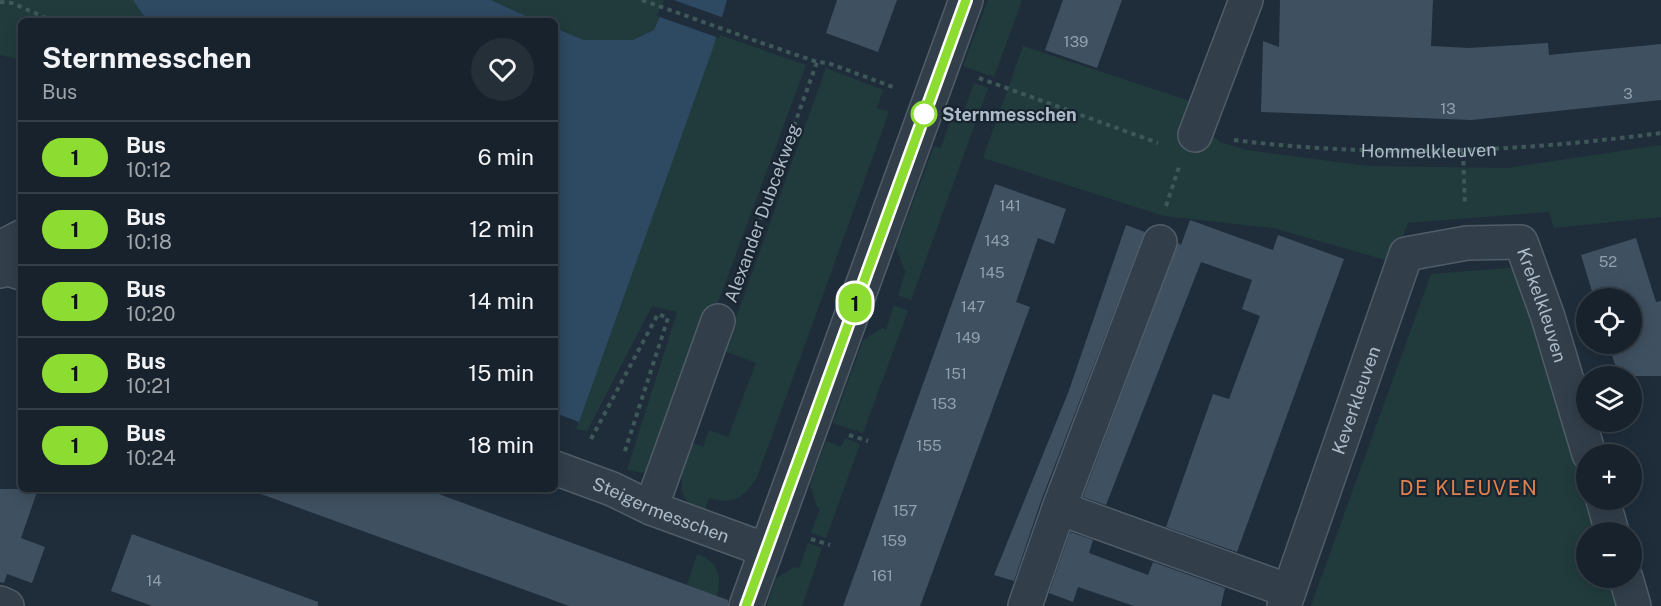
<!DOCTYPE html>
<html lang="en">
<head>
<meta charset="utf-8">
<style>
	body { margin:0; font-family:"Public Sans",sans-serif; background:#242f38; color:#f1f3f6; height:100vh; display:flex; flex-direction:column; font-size:22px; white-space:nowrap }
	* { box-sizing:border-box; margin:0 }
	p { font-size:20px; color:#9ea4a9 }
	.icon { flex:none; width:33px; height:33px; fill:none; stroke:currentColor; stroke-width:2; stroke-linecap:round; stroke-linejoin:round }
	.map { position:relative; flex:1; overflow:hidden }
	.drawer { position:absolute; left:18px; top:18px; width:540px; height:474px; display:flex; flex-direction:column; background:#17222c; border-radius:9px; box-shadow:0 3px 15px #0003,0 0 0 2px #363f48 }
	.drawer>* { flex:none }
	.badge { padding:0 12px; border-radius:20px; font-size:21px; line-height:39px }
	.tools { position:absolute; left:1576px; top:288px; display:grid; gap:12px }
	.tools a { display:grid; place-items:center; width:66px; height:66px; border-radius:50%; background:#17222c; box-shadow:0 3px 15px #0003,0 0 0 2px #363f48; font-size:30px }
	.map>.badge { position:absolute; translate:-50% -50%; box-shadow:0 0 0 3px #fff }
	.round { display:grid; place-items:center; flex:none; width:63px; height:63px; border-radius:32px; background:#242f38 }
	.head { display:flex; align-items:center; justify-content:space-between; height:102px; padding:0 24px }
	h1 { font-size:28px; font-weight:700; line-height:45px }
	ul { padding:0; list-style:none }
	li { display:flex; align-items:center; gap:18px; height:72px; padding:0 24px; border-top:2px solid #363f48 }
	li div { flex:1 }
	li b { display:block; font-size:22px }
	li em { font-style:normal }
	li .badge { min-width:66px; font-weight:700; text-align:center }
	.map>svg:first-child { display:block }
	.green { fill:#213b3c }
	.water { fill:#2e4962 }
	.pier { fill:#1f2d3b }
	.building { fill:#3f5060 }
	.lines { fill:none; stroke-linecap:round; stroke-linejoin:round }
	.minor-casing { stroke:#505d69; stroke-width:36 }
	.path { stroke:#3e5859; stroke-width:4; stroke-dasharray:4.5 4.5; stroke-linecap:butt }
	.minor { stroke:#323f4b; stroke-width:33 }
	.line-casing { stroke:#fff; stroke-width:14 }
	.line { stroke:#8cdc32; stroke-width:9 }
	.stop-dot { fill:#fff; stroke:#8cdc32; stroke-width:3 }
	.labels { text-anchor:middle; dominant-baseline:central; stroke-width:4.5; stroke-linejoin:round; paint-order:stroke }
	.number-label { font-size:15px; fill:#92a0ae }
	.stop-label { font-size:18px; font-weight:bold; fill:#adbac8; stroke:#18242f; text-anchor:start }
	.street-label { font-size:18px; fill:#adbac8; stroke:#18242f }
	.neighbourhood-label { font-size:20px; letter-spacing:1.5px; fill:#df8151; stroke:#18242f }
</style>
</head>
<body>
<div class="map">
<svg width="1661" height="606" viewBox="0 0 1661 606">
	<rect width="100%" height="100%" fill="#1f2d3b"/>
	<path class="green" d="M0,0H133L147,21H21V60L0,55Z
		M491,0H667L654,30L633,40H584L555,28V21H537Z
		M988,0H1022L994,77L963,66Z
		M717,34L806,65L716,308L652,467L643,473L627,470L677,312L652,306L587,431L576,429Z
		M1023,46L1193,102L1203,128L1220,142L1246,150L1368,166L1507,168L1661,145V217L1554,228L1549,212L1408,223L1393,262L1273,228L1164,216L983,158Z
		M826,68L883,90L877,108L889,112L757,477C745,498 733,505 709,498L705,510C701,508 695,507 691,504C673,493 685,457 690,442L703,447L709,430L728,437L756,363L724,351Z
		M974,83L988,88L911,300L898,295L906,270L904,269L896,248L934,146L941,148L950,121L960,124Z
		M1519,267L1597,532H1587V578H1611L1619,606H1311L1431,274Z
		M894,305L908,311L863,433L833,423L863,340L882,328L886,330Z
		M845,438L860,444L826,538L811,533L820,508L817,507L810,485L826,441L841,447Z
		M808,543L822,548L802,606H767L776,578L795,567L799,568Z
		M697,554C724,563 721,584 714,606H680Z"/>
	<path class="water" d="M133,0H491L537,21H147Z
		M667,0H727L713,48L579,422L555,413V28L584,40H633L654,30Z"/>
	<path class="pier" d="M664,0H674L724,18L719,38L657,16Z"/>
	<path class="building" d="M837,0H897L878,52L826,33Z
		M1063,0H1122L1097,68L1045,50Z
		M1280,0H1433L1431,46L1469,48L1548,43L1549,55L1661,44V100L1472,120L1261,112L1263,41L1279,47Z
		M995,184L1066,209L1054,244L1038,238L1016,302L1030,307L920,606H843Z
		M1190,220L1273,250L1278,235L1344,259L1237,552L1166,527L1213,394L1229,399L1260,316L1242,309L1252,280L1201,262L1106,505L1083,497L1178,243L1181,245Z
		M1126,225L1145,232L1041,501L1014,581L994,575L1068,393Z
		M1636,238L1656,302L1661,301V376H1619L1608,344H1632V298H1594L1581,255Z
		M0,489H38L21,538L45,547L32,583L7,574L4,583L0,582Z
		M259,489H425L728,600V606H569L258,493Z
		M1070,532L1093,540L1089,553L1148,575L1153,562L1225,588L1221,606H1134L1078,587L1073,602L1049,593Z
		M132,534L318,602V606H152L111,591Z"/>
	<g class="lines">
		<g class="minor-casing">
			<g id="minor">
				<path d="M1195,135L1246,0"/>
				<path d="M0,248L21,237"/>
				<path d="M0,271L5,268L21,273"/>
				<path id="s2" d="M555,468L612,489L651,508L766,550"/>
				<path d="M1603,500L1612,532"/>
				<path d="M651,508L718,321"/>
				<path d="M1059,508L1289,591"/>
				<path d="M1626,578L1634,606"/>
				<path d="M0,603L7,606"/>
				<path d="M746,606L966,0"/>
				<path d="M1025,606L1059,508L1160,242"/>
				<path id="s3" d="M1284,606L1406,254L1467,243L1521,242L1548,317L1589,454"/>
			</g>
		</g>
		<g class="path">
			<path d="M642,0L759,42L817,62L828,63L893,87"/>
			<path d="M0,2L12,3L53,21"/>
			<path d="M979,78L1158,143"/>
			<path id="s1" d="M1234,140C1376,158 1519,152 1661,133"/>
			<path d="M1463,152L1465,206"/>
			<path d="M1166,206L1179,167"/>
			<path d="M736,287L817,62"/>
			<path d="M849,435L868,441"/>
			<path d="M591,439L658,314L668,318L624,454"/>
			<path d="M811,539L830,545"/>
		</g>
		<use href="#minor" class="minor"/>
	</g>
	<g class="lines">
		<g class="line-casing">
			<path id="line" d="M746,606L966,0"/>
		</g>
		<use href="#line" class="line"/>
	</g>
	<circle class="stop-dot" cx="924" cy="114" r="12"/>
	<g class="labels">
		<g class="number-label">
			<text x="1076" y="41">139</text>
			<text x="1628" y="93">3</text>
			<text x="1448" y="108">13</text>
			<text x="1010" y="205">141</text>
			<text x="997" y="240">143</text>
			<text x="1608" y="261">52</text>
			<text x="992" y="272">145</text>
			<text x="973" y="306">147</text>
			<text x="968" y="337">149</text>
			<text x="956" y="373">151</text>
			<text x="944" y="403">153</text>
			<text x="929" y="445">155</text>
			<text x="905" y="510">157</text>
			<text x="894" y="540">159</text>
			<text x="882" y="575">161</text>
			<text x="154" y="580">14</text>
		</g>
		<g class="stop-label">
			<text x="942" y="114">Sternmesschen</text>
		</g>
		<g class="street-label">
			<text stroke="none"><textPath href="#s1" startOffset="195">Hommelkleuven</textPath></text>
			<text transform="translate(762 213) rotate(-70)">Alexander Dubcekweg</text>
			<text stroke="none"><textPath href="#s3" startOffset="555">Krekelkleuven</textPath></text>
			<text stroke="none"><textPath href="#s3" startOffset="218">Keverkleuven</textPath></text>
			<text stroke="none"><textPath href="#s2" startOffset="114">Steigermesschen</textPath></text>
		</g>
		<g class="neighbourhood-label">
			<text x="1469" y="488">DE KLEUVEN</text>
		</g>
	</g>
</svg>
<div class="tools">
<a><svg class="icon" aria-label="locate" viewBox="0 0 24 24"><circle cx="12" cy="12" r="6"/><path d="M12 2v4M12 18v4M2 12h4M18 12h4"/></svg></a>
<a><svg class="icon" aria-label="layers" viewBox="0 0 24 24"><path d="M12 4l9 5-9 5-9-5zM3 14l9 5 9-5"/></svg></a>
<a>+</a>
<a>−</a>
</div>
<b class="badge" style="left:855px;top:303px;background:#8cdc32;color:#111">1</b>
<section class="drawer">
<div class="head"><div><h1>Sternmesschen</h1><p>Bus</p></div><a class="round"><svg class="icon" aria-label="heart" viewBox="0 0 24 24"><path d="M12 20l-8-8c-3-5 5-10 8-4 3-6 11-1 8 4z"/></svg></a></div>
<ul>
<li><span class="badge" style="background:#8cdc32;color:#111">1</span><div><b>Bus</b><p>10:12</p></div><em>6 min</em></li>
<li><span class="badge" style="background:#8cdc32;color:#111">1</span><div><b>Bus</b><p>10:18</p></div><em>12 min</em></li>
<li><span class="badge" style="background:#8cdc32;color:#111">1</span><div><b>Bus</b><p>10:20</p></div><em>14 min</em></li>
<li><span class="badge" style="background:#8cdc32;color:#111">1</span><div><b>Bus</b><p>10:21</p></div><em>15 min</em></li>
<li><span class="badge" style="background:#8cdc32;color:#111">1</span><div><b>Bus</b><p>10:24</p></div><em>18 min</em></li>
</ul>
</section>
</div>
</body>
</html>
